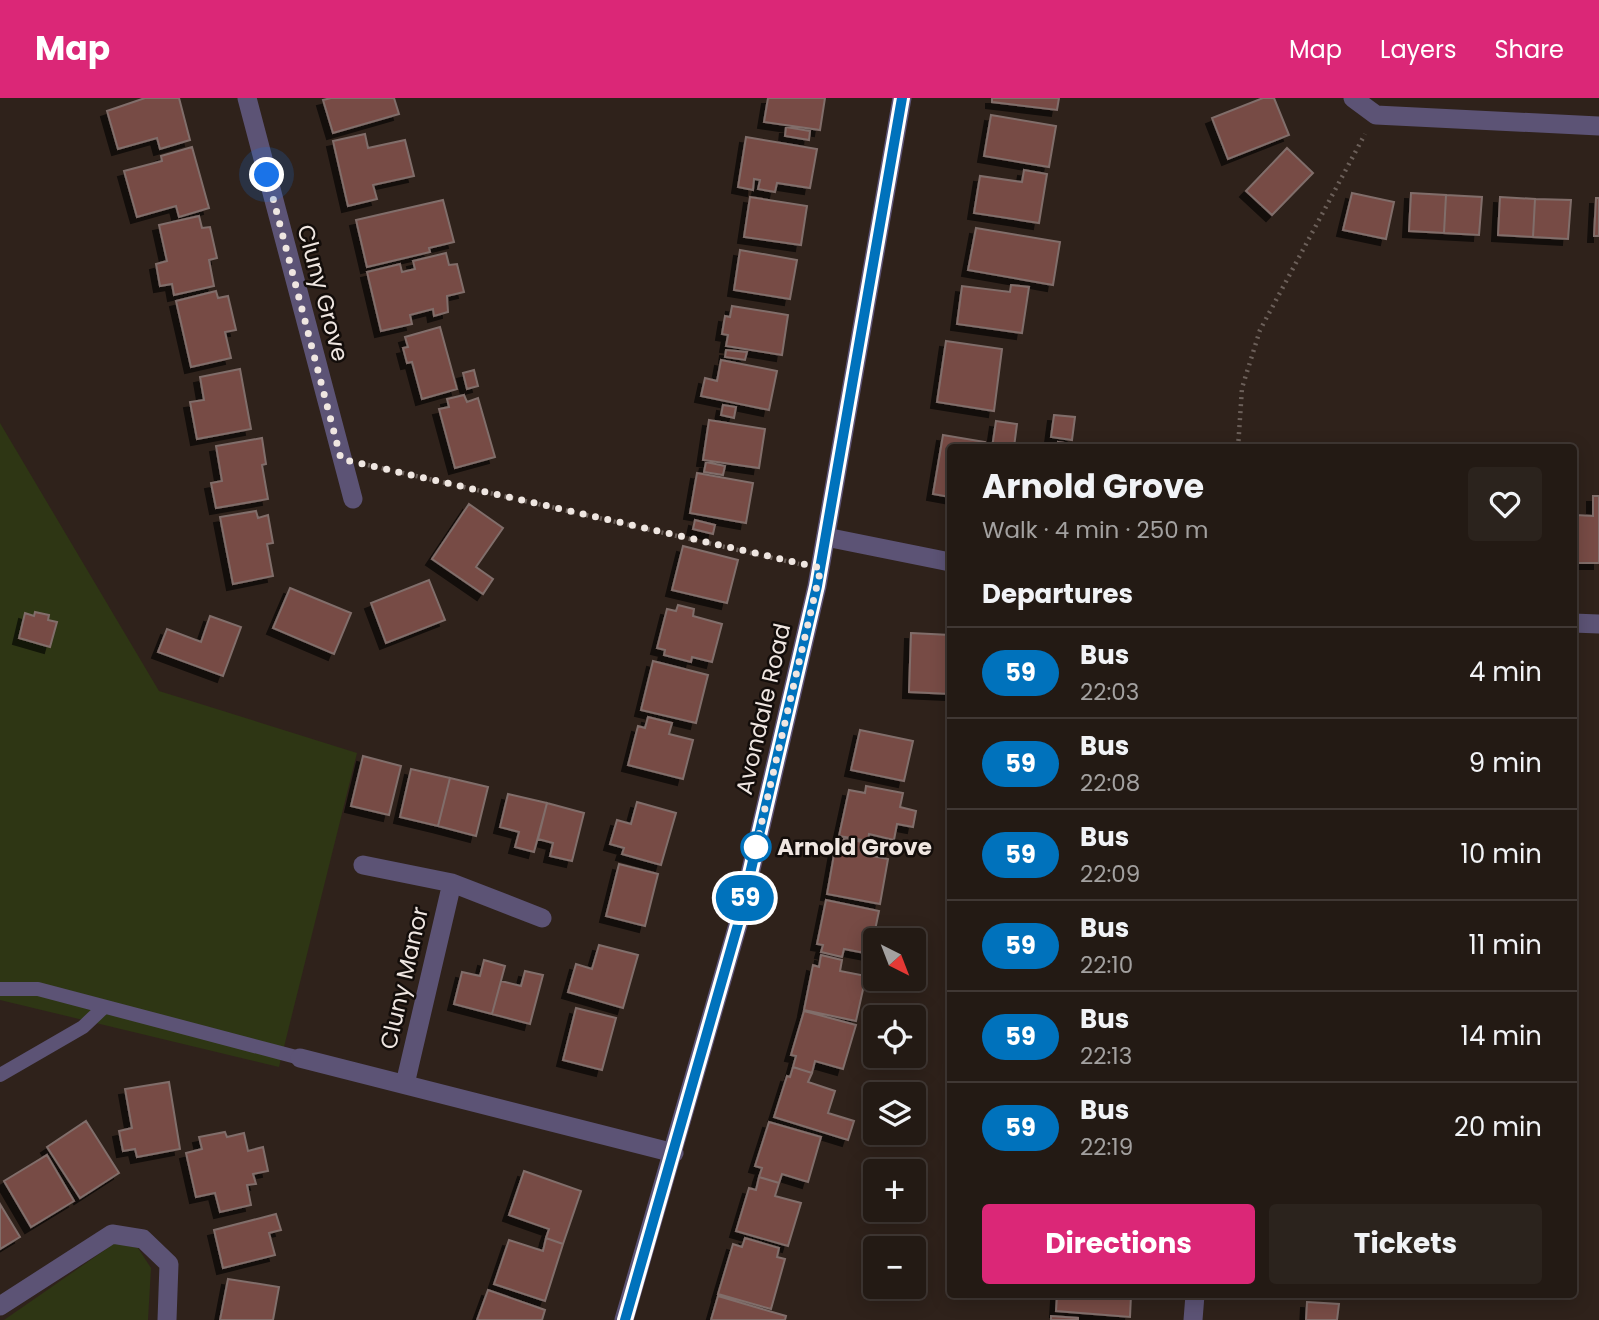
<!DOCTYPE html>
<html lang="en">
<head>
<meta charset="utf-8">
<style>
	body { margin:0; font-family:Poppins,sans-serif; background:#2b231d; color:#f1f3f6; height:100vh; display:flex; flex-direction:column; font-size:26px; white-space:nowrap }
	* { box-sizing:border-box; margin:0 }
	p { font-size:23px; color:#a3a1a0 }
	.icon { flex:none; width:38px; height:38px; fill:none; stroke:currentColor; stroke-width:2; stroke-linecap:round; stroke-linejoin:round }
	.map { position:relative; flex:1; overflow:hidden }
	.side { position:absolute; left:947px; top:346px; width:630px; height:854px; display:flex; flex-direction:column; background:#231a14; border-radius:7px; box-shadow:0 4px 18px #0003,0 0 0 2px #403834 }
	.side>* { flex:none }
	.badge { padding:0 14px; border-radius:23px; font-size:24px; line-height:46px }
	.needle { width:46px; rotate:138deg }
	.fabs { position:absolute; left:863px; top:830px; display:grid; gap:14px }
	.fabs a { display:grid; place-items:center; width:63px; height:63px; border-radius:7px; background:#231a14; box-shadow:0 4px 18px #0003,0 0 0 2px #403834; font-size:35px }
	.you { position:absolute; width:35px; height:35px; margin:-18px; border:5px solid #fff; border-radius:50%; background:#1a73e8; box-shadow:0 0 0 10px #1a73e833 }
	.map>.badge { position:absolute; translate:-50% -50%; box-shadow:0 0 0 4px #fff }
	h2 { padding:0 35px; font-size:26px; line-height:63px }
	.round { display:grid; place-items:center; flex:none; width:74px; height:74px; border-radius:7px; background:#2b231d }
	.head { display:flex; align-items:center; justify-content:space-between; height:119px; padding:0 35px }
	h1 { font-size:33px; font-weight:700; line-height:52px }
	.primary-button { display:flex; gap:14px; margin-top:auto; padding:14px 35px }
	.primary-button a { flex:1; height:80px; border-radius:7px; background:#db2777; color:#fff; font-size:28px; font-weight:700; line-height:80px; text-align:center }
	.primary-button a+a { background:#2b231d; color:#f1f3f6 }
	ul { padding:0; list-style:none }
	li { display:flex; align-items:center; gap:21px; height:91px; padding:0 35px; border-top:2px solid #403834 }
	li div { flex:1 }
	li b { display:block; font-size:26px }
	li em { font-style:normal }
	li .badge { min-width:77px; font-weight:700; text-align:center }
	header { display:flex; align-items:center; gap:42px; box-sizing:border-box; height:98px; padding:0 35px; background:#db2777; color:#fff }
	header strong { font-size:33px }
	nav { display:flex; gap:38px; margin-inline-start:auto; font-size:24px }
	.map>svg:first-child { display:block }
	.green { fill:#2e3614 }
	.building { fill:#774b45; stroke:#816e6b; stroke-width:2; filter:url(#shadow) }
	.lines { fill:none; stroke-linecap:round; stroke-linejoin:round }
	.path { stroke:#6c605a; stroke-width:4.5; stroke-dasharray:2 5; stroke-linecap:butt }
	.service { stroke:#5c5375; stroke-width:14 }
	.minor { stroke:#5c5375; stroke-width:19 }
	.tertiary { stroke:#5c5375; stroke-width:19 }
	.line-casing { stroke:#fff; stroke-width:16 }
	.line { stroke:#0072bc; stroke-width:10 }
	.walk { stroke:#efe6e1; stroke-width:7; stroke-dasharray:0 12.6 }
	.stop-dot { fill:#fff; stroke:#0072bc; stroke-width:3.5 }
	.labels { text-anchor:middle; dominant-baseline:central; stroke-width:5; stroke-linejoin:round; paint-order:stroke }
	.street-label { font-size:23px; fill:#efe6e1; stroke:#130d0a }
	.stop-label { font-size:23px; font-weight:bold; fill:#efe6e1; stroke:#130d0a; text-anchor:start }
</style>
</head>
<body>
<header>
<strong>Map</strong>
<nav><a>Map</a><a>Layers</a><a>Share</a></nav>
</header>
<div class="map">
<svg width="1599" height="1222" viewBox="0 0 1599 1222">
	<defs>
		<filter id="shadow"><feDropShadow dx="-6" dy="6" stdDeviation="0" flood-color="#0009"/></filter>
	</defs>
	<rect width="100%" height="100%" fill="#2f221b"/>
	<path class="green" d="M0,325L159,593L357,655L279,969L0,902Z
		M115,1145L138,1150L151,1170L148,1222H4Z"/>
	<path class="building" d="M145,0H179L190,42L160,51L157,40L118,51L107,13Z
		M331,0H394L399,16L333,35L323,2Z
		M768,0H825L820,32L764,24Z
		M992,0H1059L1057,12L992,4Z
		M1263,0H1274L1289,37L1228,61L1212,20Z
		M991,17L1056,28L1049,69L984,58Z
		M786,29L810,33L809,42L785,38Z
		M365,36L368,50L405,42L414,78L373,87L377,101L348,108L333,43Z
		M746,39L817,51L810,90L777,85L775,94L758,91L760,82L754,81L753,92L738,89Z
		M192,49L209,110L179,119L176,108L137,119L124,73L162,63L161,58Z
		M1287,50L1313,75L1272,117L1246,93Z
		M1024,72L1047,76L1039,125L974,115L980,78L1022,84Z
		M1352,95L1394,104L1386,141L1343,132Z
		M1411,95L1446,97L1444,135L1409,133Z
		M1446,97L1482,99L1479,137L1444,135Z
		M750,99L807,108L801,147L744,139Z
		M1500,99L1535,101L1533,139L1498,137Z
		M1596,100H1599V138H1594Z
		M1535,101L1571,102L1568,141L1533,139Z
		M443,102L454,144L429,150L430,154L367,169L356,122Z
		M199,118L202,130L210,129L217,160L209,162L214,188L174,197L172,186L160,188L156,166L167,163L159,127Z
		M976,130L1060,144L1053,187L968,172Z
		M740,152L797,162L790,201L734,192Z
		M446,155L449,167L457,166L464,194L447,198L448,214L434,218L433,211L410,217L412,226L381,233L367,174L400,166L402,174L415,171L413,163Z
		M1011,187L1029,189L1022,235L957,226L962,188L1010,194Z
		M216,193L218,200L228,198L236,232L225,234L231,260L191,269L176,203Z
		M732,208L788,217L782,257L726,248L728,237L722,236L725,218L730,219Z
		M440,229L457,291L422,301L412,264L407,265L403,250L408,249L405,239Z
		M946,243L1002,251L994,313L937,304Z
		M726,252L747,254L745,262L725,259Z
		M721,262L777,273L769,312L701,298L705,280L717,283Z
		M240,271L251,331L197,341L190,304L204,302L200,279Z
		M474,272L478,288L467,291L463,275Z
		M464,297L467,304L478,300L495,359L455,370L439,311L449,309L447,301Z
		M723,307L736,309L734,320L721,317Z
		M1054,317L1075,319L1072,342L1051,339Z
		M709,322L765,331L759,370L703,362Z
		M996,323L1017,326L1014,349L1019,350H992Z
		M943,337L985,344L984,350H950V399L933,396Z
		M262,340L266,366L262,367L268,401L216,410L211,385L222,383L216,348Z
		M1058,344L1085,348L1084,350H1057Z
		M706,364L725,368L723,377L704,374Z
		M697,375L753,385L746,425L690,415Z
		M1593,398H1599V465H1576V417L1593,418Z
		M469,406L503,430L476,469L493,481L483,496L432,461Z
		M256,413L258,420L268,417L273,445L267,446L273,478L233,486L220,419Z
		M1573,417H1576V465H1573Z
		M695,422L715,427L713,436L693,431Z
		M683,448L738,462L727,505L672,492Z
		M429,482L445,522L386,545L371,505Z
		M290,490L351,515L334,556L273,530Z
		M678,507L694,511L693,518L722,526L712,564L692,559L691,564L664,557L665,552L657,550L667,511L676,513Z
		M35,514L49,517L48,522L57,524L50,549L19,540L25,515L34,518Z
		M210,518L241,529L223,578L158,554L167,531L201,544Z
		M911,535L950,537V596L909,594Z
		M653,563L708,577L696,625L641,612Z
		M648,619L672,625L669,636L693,642L683,681L628,667L638,628L645,630Z
		M860,632L913,643L904,683L851,672Z
		M363,658L401,668L389,717L351,708Z
		M411,671L450,680L438,728L400,719Z
		M450,680L488,689L476,738L438,728Z
		M866,688L903,695L900,709L916,713L913,729L897,726L894,742L869,736L868,743L839,738L849,692L865,695Z
		M508,696L547,705L534,754L515,749L519,734L500,729Z
		M637,704L676,715L661,767L622,756L624,750L610,746L617,722L631,726Z
		M547,705L584,715L572,763L550,758L553,745L538,741Z
		M844,741L869,745L867,757L888,761L880,806L827,796L835,751L841,753Z
		M619,766L658,776L645,828L606,818Z
		M826,802L879,813L870,856L844,851L842,859L821,854L823,847L817,846Z
		M599,847L638,857L623,910L568,894L576,866L592,871Z
		M821,857L842,862L840,873L866,878L856,923L804,912L813,867L819,869Z
		M484,862L505,868L492,916L454,906L462,874L480,878Z
		M525,873L543,877L530,926L492,916L501,883L521,888Z
		M576,910L616,920L602,972L563,962Z
		M804,913L856,927L843,971L815,963L812,975L793,969L796,958L791,957Z
		M793,969L812,975L808,984L835,993L828,1015L854,1023L848,1042L774,1019L787,978L790,979Z
		M169,984L180,1051L137,1059L135,1051L123,1053L119,1033L132,1030L125,991Z
		M86,1023L119,1075L80,1100L47,1049Z
		M769,1024L821,1039L808,1084L782,1076L779,1085L759,1079L762,1070L755,1068Z
		M225,1034L227,1039L244,1035L248,1053L263,1049L268,1073L253,1076L256,1086L247,1087L251,1107L220,1114L215,1095L196,1099L186,1055L202,1051L199,1039Z
		M47,1057L74,1103L31,1129L4,1083Z
		M524,1073L581,1093L563,1146L546,1140L549,1131L509,1117Z
		M759,1079L779,1085L775,1098L801,1105L788,1148L736,1133L749,1090L756,1092Z
		M0,1106L20,1139L0,1151Z
		M276,1116L281,1132L269,1135L275,1157L223,1170L214,1132Z
		M546,1140L563,1146L545,1203L494,1186L509,1142L543,1153Z
		M745,1140L779,1150L777,1159L785,1161L771,1211L718,1196L733,1146L742,1149Z
		M228,1181L279,1189L273,1222H220Z
		M488,1192L545,1212L542,1222H477Z
		M1057,1197H1131L1130,1219L1056,1213Z
		M718,1198L786,1218L785,1222H711Z
		M1307,1204L1339,1206L1337,1222H1306Z
		M1051,1218L1078,1220V1222H1051Z"/>
	<g class="lines">
		<path class="path" d="M1238,350L1242,290L1260,232L1365,36
			M368,367L799,466"/>
		<path class="service" d="M0,891H38L300,960
			M0,977L83,929L103,910"/>
		<path class="minor" d="M247,0L353,401
			M1353,0L1376,17L1599,28
			M826,439L950,464
			M1573,525L1599,526
			M363,767L452,785L542,820
			M300,960L674,1055
			M405,986L452,785
			M0,1208L112,1136L143,1141L169,1166L167,1222
			M1193,1222L1195,1197"/>
		<path class="tertiary" d="M624,1222L739,823L817,488L902,0"/>
	</g>
	<g class="lines">
		<g class="line-casing">
			<path id="line" d="M625,1222L739,823L817,488L902,0"/>
		</g>
		<use href="#line" class="line"/>
		<path class="walk" d="M267,77L341,361L821,470L756,749"/>
	</g>
	<circle class="stop-dot" cx="756" cy="749" r="14"/>
	<g class="labels">
		<g class="street-label">
			<text transform="translate(323 195) rotate(75)">Cluny Grove</text>
			<text transform="translate(763 611) rotate(-77)">Avondale Road</text>
			<text transform="translate(404 880) rotate(-77)">Cluny Manor</text>
		</g>
		<g class="stop-label">
			<text x="777" y="749">Arnold Grove</text>
		</g>
	</g>
</svg>
<div class="fabs">
<a><svg class="needle" viewBox="-14 -14 28 28"><path d="M0-13l5 13h-10z" fill="#e53935"/><path d="M0 13l5-13h-10z" fill="#a3a1a0"/></svg></a>
<a><svg class="icon" aria-label="locate" viewBox="0 0 24 24"><circle cx="12" cy="12" r="6"/><path d="M12 2v4M12 18v4M2 12h4M18 12h4"/></svg></a>
<a><svg class="icon" aria-label="layers" viewBox="0 0 24 24"><path d="M12 4l9 5-9 5-9-5zM3 14l9 5 9-5"/></svg></a>
<a>+</a>
<a>−</a>
</div>
<div class="you" style="left:267px;top:77px"></div>
<b class="badge" style="left:745px;top:800px;background:#0072bc;color:#fff">59</b>
<section class="side">
<div class="head"><div><h1>Arnold Grove</h1><p>Walk · 4 min · 250 m</p></div><a class="round"><svg class="icon" aria-label="heart" viewBox="0 0 24 24"><path d="M12 20l-8-8c-3-5 5-10 8-4 3-6 11-1 8 4z"/></svg></a></div>
<h2>Departures</h2>
<ul>
<li><span class="badge" style="background:#0072bc;color:#fff">59</span><div><b>Bus</b><p>22:03</p></div><em>4 min</em></li>
<li><span class="badge" style="background:#0072bc;color:#fff">59</span><div><b>Bus</b><p>22:08</p></div><em>9 min</em></li>
<li><span class="badge" style="background:#0072bc;color:#fff">59</span><div><b>Bus</b><p>22:09</p></div><em>10 min</em></li>
<li><span class="badge" style="background:#0072bc;color:#fff">59</span><div><b>Bus</b><p>22:10</p></div><em>11 min</em></li>
<li><span class="badge" style="background:#0072bc;color:#fff">59</span><div><b>Bus</b><p>22:13</p></div><em>14 min</em></li>
<li><span class="badge" style="background:#0072bc;color:#fff">59</span><div><b>Bus</b><p>22:19</p></div><em>20 min</em></li>
</ul>
<div class="primary-button"><a>Directions</a><a>Tickets</a></div>
</section>
</div>
</body>
</html>
